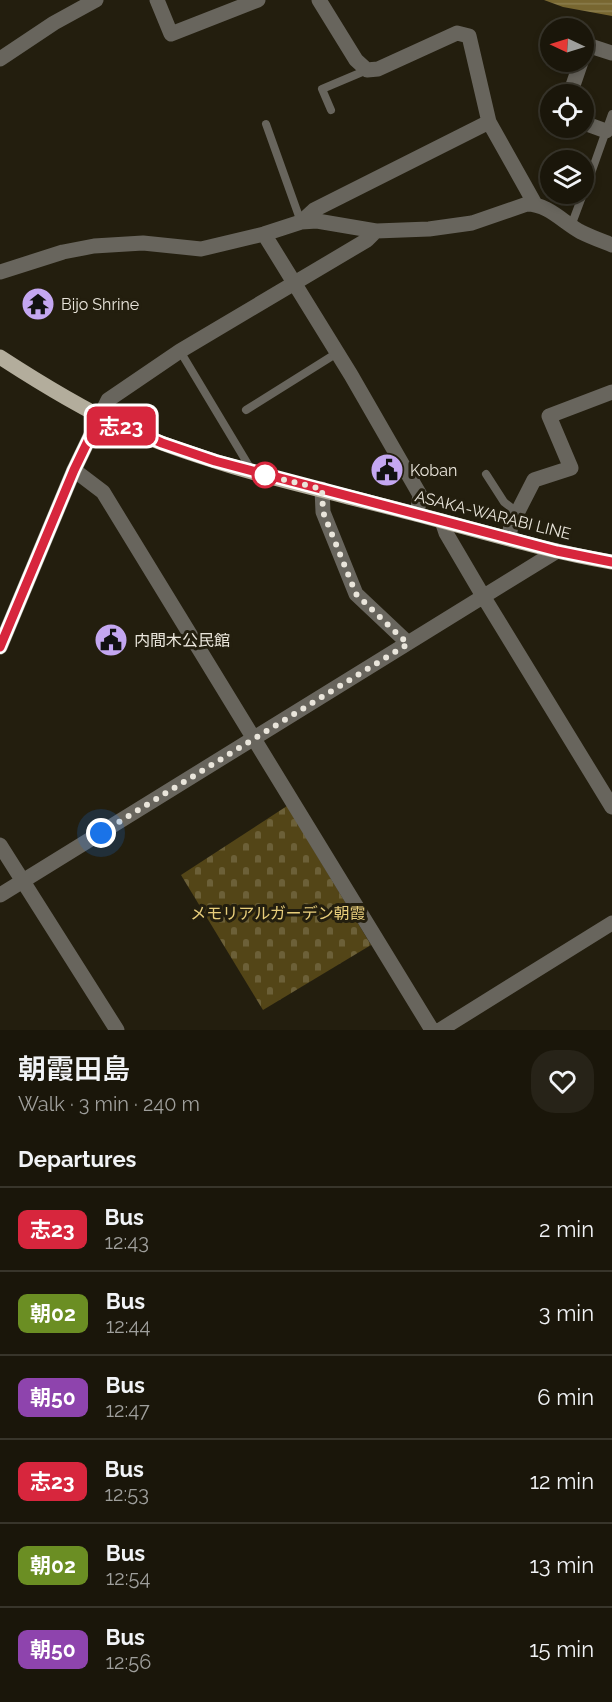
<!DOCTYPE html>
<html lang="en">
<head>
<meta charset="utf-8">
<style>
	body { margin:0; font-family:Raleway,"Noto Sans JP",sans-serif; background:#272318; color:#f1f3f6; height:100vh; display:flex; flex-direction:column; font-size:22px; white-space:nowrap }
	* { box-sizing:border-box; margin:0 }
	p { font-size:20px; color:#9f9f9c }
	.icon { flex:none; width:33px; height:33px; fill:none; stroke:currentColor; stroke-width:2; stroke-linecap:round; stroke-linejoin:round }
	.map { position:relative; height:1030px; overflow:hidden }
	.drawer { display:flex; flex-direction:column; background:#1a160a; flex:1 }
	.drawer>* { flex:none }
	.badge { padding:0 12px; border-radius:9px; font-size:21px; line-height:39px }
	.needle { width:39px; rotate:274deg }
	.controls { position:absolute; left:540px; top:18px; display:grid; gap:12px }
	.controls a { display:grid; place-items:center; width:54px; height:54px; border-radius:50%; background:#1a160a; box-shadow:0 3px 9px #0003,0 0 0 2px #38352b; font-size:30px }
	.you { position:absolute; width:30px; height:30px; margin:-15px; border:4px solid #fff; border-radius:50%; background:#1a73e8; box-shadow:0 0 0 9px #1a73e833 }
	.map>.badge { position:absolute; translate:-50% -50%; box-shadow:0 0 0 3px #fff }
	h2 { padding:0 18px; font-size:22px; line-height:54px }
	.round { display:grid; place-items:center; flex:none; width:63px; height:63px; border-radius:24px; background:#272318 }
	.head { display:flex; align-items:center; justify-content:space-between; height:102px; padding:0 18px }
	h1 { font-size:28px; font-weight:600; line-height:45px }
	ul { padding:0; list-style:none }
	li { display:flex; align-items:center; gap:18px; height:84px; padding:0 18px; border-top:2px solid #38352b }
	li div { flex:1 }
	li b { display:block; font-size:22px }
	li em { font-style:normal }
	li .badge { min-width:66px; font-weight:700; text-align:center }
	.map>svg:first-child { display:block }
	.cemetery { fill:url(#cemetery-stones) }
	.water { fill:url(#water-rules) }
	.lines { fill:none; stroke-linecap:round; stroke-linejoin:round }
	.service { stroke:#68655d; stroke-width:8 }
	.minor { stroke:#68655d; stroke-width:15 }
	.secondary { stroke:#928e81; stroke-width:15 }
	.primary { stroke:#b3ad9c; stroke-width:15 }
	.line-casing { stroke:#fff; stroke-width:14 }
	.line { stroke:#d7263d; stroke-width:9 }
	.walk { stroke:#e9e5db; stroke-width:6; stroke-dasharray:0 10.8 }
	.stop-dot { fill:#fff; stroke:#d7263d; stroke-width:3 }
	.labels { text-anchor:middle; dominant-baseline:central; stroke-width:6; stroke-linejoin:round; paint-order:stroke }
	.poi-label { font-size:16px; fill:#e9e5db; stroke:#231e0e; text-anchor:start }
	.street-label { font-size:16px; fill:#e9e5db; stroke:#231e0e }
	.park-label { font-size:16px; fill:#e8ce7b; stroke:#231e0e }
</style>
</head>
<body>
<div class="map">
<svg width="612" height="1030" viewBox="0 0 612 1030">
	<defs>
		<pattern id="cemetery-stones" width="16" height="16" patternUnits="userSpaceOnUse" patternTransform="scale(1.5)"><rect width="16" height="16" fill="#534517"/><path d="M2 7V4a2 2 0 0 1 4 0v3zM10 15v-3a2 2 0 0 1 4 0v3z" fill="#6c6038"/></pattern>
		<pattern id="water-rules" width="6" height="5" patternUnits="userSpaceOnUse" patternTransform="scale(1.5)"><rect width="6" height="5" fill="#786731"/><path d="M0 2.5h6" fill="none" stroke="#8b7d4e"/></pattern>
	</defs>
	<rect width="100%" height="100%" fill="#231e0e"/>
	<path class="cemetery" d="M287,806L371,945L263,1010L181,875Z"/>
	<path class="water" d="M544,0H612V16L563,7Z"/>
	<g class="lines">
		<path class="service" d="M331,110L322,89L367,70
			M266,124L301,222
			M584,193L612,114
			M571,226L583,194
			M180,351L252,471
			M246,410L337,353
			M486,474L504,502L518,513"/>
		<path class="minor" d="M157,0L171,34L258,0
			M319,0L356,60L367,70L378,69L457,33L469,36L489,122L535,204
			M584,54L587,45L612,53
			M0,59L54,23L96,0
			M570,94L581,62
			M584,123L606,131
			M301,222L314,210L489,122
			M264,234L351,375L420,495L417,514
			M0,272L63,252L94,246L143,243L201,249L264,234L301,222L317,221L376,231L429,229L472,223L527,204C548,204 564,223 581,232C591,237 602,241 612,245
			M100,416L108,400L180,351L367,240L376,231
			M74,470L103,492L432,1030
			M322,489L323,512L356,594L408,643
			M442,521L446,533L483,596L612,807
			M509,538L511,525L534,480L571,468L549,416L612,392
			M0,845L117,1030
			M0,895L557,551
			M440,1030L612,923"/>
		<path class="secondary" d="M0,647L74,470L100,416"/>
		<path class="primary" d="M0,357C40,383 79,407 122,427C211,466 307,486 400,510C471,528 541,550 612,562"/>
	</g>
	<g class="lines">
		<g class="line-casing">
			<path id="line" d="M0,647L74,470L100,416L162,443L215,461L557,551L612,562"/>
		</g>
		<use href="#line" class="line"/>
		<path class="walk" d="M101,833L408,644L356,594L323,512L322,489L265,475"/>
	</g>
	<defs>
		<g id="temple-disc" transform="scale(1.725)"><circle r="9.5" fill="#c4a7f1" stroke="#231e0e"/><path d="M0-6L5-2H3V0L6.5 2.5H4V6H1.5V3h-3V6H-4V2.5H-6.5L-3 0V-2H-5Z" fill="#111"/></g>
		<g id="civic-disc" transform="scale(1.725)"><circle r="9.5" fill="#c4a7f1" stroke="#231e0e"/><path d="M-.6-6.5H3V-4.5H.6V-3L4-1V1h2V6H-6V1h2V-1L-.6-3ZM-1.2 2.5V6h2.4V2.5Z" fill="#111"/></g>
	</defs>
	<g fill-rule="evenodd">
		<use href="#temple-disc" x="38" y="304"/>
		<use href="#civic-disc" x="387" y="470"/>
		<use href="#civic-disc" x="111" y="640"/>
	</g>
	<circle class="stop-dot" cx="265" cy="475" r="12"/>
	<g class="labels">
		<g class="poi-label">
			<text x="61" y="304">Bijo Shrine</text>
			<text x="410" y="470">Koban</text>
			<text x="134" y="640">内間木公民館</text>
		</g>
		<g class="street-label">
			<text transform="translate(493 515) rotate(14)">ASAKA-WARABI LINE</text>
		</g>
		<g class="park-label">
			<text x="278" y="913">メモリアルガーデン朝霞</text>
		</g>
	</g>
</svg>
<div class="controls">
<a><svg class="needle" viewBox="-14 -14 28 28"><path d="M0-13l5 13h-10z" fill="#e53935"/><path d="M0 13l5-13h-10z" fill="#9f9f9c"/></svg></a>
<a><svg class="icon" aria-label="locate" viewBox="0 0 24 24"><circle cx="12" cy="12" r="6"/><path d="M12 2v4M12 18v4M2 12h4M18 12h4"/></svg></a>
<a><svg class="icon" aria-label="layers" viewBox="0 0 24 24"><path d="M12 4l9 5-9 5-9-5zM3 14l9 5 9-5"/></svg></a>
</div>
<div class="you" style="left:101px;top:833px"></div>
<b class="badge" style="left:121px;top:426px;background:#d7263d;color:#fff">志23</b>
</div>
<section class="drawer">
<div class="head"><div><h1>朝霞田島</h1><p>Walk · 3 min · 240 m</p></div><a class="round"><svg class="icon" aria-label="heart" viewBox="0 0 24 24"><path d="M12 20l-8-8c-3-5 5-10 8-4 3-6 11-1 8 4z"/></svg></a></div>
<h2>Departures</h2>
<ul>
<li><span class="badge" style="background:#d7263d;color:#fff">志23</span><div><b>Bus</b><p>12:43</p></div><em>2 min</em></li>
<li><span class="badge" style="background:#6b8e23;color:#fff">朝02</span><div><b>Bus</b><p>12:44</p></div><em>3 min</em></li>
<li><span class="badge" style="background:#8e44ad;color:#fff">朝50</span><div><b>Bus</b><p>12:47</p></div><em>6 min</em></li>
<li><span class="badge" style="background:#d7263d;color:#fff">志23</span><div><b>Bus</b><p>12:53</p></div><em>12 min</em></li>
<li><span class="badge" style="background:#6b8e23;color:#fff">朝02</span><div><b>Bus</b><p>12:54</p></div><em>13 min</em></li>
<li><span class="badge" style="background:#8e44ad;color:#fff">朝50</span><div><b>Bus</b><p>12:56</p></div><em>15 min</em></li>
</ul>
</section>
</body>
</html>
